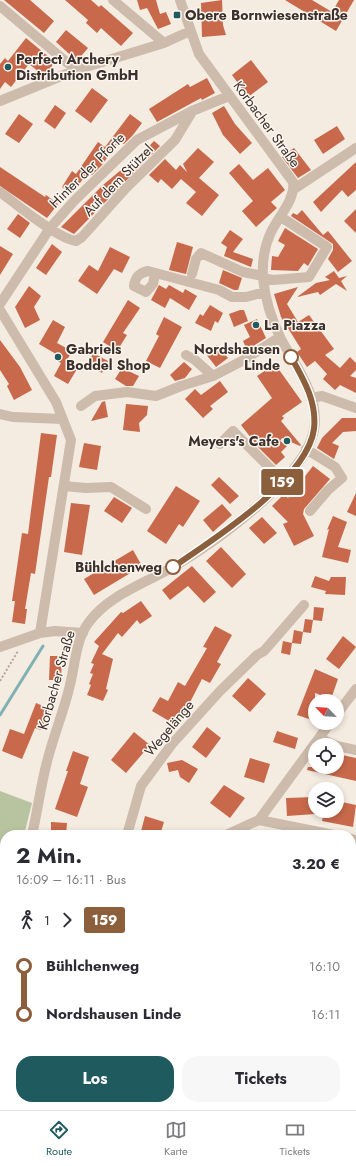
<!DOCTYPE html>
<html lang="de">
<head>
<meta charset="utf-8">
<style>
	body { margin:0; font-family:Jost,sans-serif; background:#f7f7f7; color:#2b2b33; height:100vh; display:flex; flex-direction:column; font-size:15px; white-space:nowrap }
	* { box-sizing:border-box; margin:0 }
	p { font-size:13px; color:#7c7c81 }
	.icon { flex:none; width:22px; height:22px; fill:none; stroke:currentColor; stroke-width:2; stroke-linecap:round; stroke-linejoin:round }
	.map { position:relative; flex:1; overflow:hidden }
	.panel { position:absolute; left:0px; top:830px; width:356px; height:280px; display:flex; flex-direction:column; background:#fff; border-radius:16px 16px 0 0; box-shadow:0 2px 6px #0003 }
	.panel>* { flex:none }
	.badge { padding:0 8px; border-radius:3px; font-size:14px; line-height:26px }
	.needle { width:26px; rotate:295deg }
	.buttons { position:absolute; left:308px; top:694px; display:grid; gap:8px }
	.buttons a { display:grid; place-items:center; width:36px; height:36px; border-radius:50%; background:#fff; box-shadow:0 2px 6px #0003; font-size:20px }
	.map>.badge { position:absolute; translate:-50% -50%; box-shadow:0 0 0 2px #fff }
	.legs { display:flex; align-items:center; gap:6px; height:44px; padding:0 16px; font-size:13px }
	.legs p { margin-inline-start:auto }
	.summary { display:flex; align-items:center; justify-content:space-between; height:68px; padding:0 16px }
	h1 { font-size:22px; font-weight:700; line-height:30px }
	.action { display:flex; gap:8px; margin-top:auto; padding:8px 16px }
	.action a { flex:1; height:46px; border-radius:16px; background:#1f5a5e; color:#fff; font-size:16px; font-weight:700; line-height:46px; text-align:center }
	.action a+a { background:#f7f7f7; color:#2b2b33 }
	ul { padding:0 16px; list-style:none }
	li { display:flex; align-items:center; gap:14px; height:48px; font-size:15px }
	li i { display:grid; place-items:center; width:6px; height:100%; margin:0 5px; background:currentColor }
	li i::after { content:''; width:10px; height:10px; margin:-5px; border:3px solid; border-radius:50%; background:#fff }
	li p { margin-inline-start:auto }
	li:first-child i { background:linear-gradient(#0000 50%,currentColor 0) }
	li:last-child i { background:linear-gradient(currentColor 50%,#0000 0) }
	.tabs { display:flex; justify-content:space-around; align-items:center; height:56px; border-top:1px solid #e1e1e2; background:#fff; font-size:11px; color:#7c7c81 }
	.tabs a { display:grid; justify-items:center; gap:2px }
	.tabs .active { color:#1f5a5e }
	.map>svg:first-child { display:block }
	.green { fill:#b8c4a0 }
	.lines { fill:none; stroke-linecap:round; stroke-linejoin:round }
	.stream { stroke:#7fb0b2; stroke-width:3 }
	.building { fill:#c8694b }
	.path { stroke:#b9a596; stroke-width:2; stroke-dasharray:2 2; stroke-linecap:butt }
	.minor { stroke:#cdbbac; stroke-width:10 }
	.line-1-casing { stroke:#fff; stroke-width:9 }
	.line-1 { stroke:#8b5e3c; stroke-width:6 }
	.poi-dot { fill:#1f5a5e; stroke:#fbf5ee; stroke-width:1.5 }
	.stop-1-dot { fill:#fff; stroke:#8b5e3c; stroke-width:2 }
	.labels { text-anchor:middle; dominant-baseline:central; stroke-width:3; stroke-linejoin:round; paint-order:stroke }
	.poi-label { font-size:14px; font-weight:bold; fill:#3b302b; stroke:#fbf5ee; text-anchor:start }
	.street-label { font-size:14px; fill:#3b302b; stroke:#fbf5ee }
	.stop-label { font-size:14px; font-weight:bold; fill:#3b302b; stroke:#fbf5ee; text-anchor:end }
</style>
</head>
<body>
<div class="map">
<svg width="356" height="1110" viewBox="0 0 356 1110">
	<rect width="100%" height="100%" fill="#f4ebe1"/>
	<path class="green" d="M0,791L32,803L24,835H5V918L0,923Z
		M351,846L356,848V1039H351Z
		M110,1105H305L304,1110H110Z"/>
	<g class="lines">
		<path class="stream" d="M0,715L43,646"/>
	</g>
	<path class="building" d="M4,0H30L54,21L44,33Z
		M65,0H91L99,7L101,5L133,33L121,46L101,28L97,33L86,23L88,20Z
		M137,0H156L160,14L166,12L171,24L158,29L147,8L140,10Z
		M222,0L223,25L226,35L202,37L201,3Z
		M285,0H312L332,12L339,0H354L336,31Z
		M66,30L88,48L77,61L56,42Z
		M26,38L55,62L44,76L29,64L11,87L5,82L0,89V64L5,58L8,61Z
		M251,60L268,82L248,97L232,75Z
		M207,78L215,93L202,100L201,98L157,122L149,109L188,84L190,87Z
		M92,88L108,100L91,123L75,111Z
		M55,105L66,113L55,129L44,121Z
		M224,106L235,124L252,143L240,154L223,135L212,113Z
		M19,114L33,124L19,143L5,134Z
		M130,114L142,123L133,135L124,144L119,141L102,165L92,175L88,172L72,194L62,187L72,171L76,174L98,142L105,147Z
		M337,126L345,139L323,154L314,140Z
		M154,141L160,146L74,234L61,227L103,185L121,170L124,172Z
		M198,148L214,162L199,178L219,195L202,216L186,203L196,192L181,179L172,189L161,179L158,183L149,175L165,159L176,170L180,165L187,172L183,164Z
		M294,148L311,170L298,178L282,157Z
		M356,162V190L348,197L342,190L321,212L313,202Z
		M239,164L253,180L268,168L285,190L271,202L277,208L256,227L242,211L253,201L229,173Z
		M0,167L45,197L46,195L58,204L47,218L0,186Z
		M356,209V233L344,221Z
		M302,210L323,235L328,231L352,261L338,272L328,259L333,250V244L291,216L293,213L297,215Z
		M18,214L30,223L20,238L7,229Z
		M285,228L318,249L308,266L304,263L298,271L271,270L272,256L278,257L285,245L278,241Z
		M230,230L243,239L233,252L253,259L251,267L224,256L227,247L221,243Z
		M177,242L193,247L186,274L169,270Z
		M52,244L62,252L46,275L36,268Z
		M0,246L13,254L0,275Z
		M110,247L130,257L122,273L114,269L97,294L78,281L89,265L98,271Z
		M223,270L242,278L238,290H234L219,283Z
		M334,271L339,278L347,276L341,281L347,291L336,284L320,295L318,292L297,297L316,283L330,280L325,277Z
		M159,285L166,289L169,285L183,293L185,289L197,296L189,310L170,298L165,308L151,300Z
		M29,286L41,296L34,307L40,320L25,328L15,307Z
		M298,287L287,304L298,322L309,315L334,349L325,355L340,368L350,357L356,363V370L350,376L356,378V393L340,385L335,390L323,379L327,374L315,361L307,367L297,352L301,349L281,317L274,294Z
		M128,300L140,308L123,333L127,335L117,351L103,342Z
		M210,305L223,313L218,323L215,321L211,331L195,323L200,314L203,316Z
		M240,310H244L248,321L234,327L229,314Z
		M164,317L182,327L160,368L146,361L159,336L156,334Z
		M257,319L266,338L247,350L243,341L250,337L244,325Z
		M53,320L65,327L57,343L72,351L66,362L77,369L68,384L54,376L61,363L54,359L56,354L39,344Z
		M0,340L20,367L32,390L14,400L7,386L9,384L0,370Z
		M217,345L228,358L216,367L206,354Z
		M93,353L108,361L102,373L88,365Z
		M184,362L192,369L185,378L175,381L170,375Z
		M275,364L302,402L282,416L284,418L281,421L301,445L300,446L282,438L280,441L287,446L281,452L285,457L276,465L259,448L241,425L272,398L257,376Z
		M122,368L139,376L133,386H126L115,379Z
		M220,381L228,392L210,406L213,409L203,418L185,399L195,389L201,395Z
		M105,401L108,417L91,421L102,402Z
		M126,404L148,406L147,415L139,423L140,432L123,430Z
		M342,418H356V431L343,432L332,443L339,446L334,459L317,448L322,438Z
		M41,433L57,435L51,477H49L35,574L31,573L25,609H27L25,624L12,622L15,601H12L22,533L28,534Z
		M84,443L101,446L97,470L79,467Z
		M313,466L330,479L304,509L303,514L314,536L294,546L283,524L288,522L272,506L284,494L288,498Z
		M219,477L239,496L230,504L211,485Z
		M176,486L200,501L183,527L179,524L166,544L147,531Z
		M356,493V516L347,512Z
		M114,497L132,508L122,523L104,511Z
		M71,503L90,505L82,555L64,552Z
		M222,504L232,515L213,532L203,520Z
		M333,516L347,522L338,547L351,550L348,563L322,557L329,529L327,530Z
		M262,517L277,533L264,544L249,528Z
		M221,547L246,574L232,588L206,561Z
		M133,550L142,566L94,595L84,579Z
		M192,566L216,592L204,603L188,586L170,600L162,590Z
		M315,576L329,581L331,577H346L345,595L325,594L326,591L311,587Z
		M141,601L152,616L140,624L137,620L122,637L118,633L102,654L113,659L106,689L108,690L103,701L87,695L91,685L89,684L93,674L90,673L94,664L91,663L99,646L94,642L121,612L123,613Z
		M314,607L324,608L322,621L313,620Z
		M305,619L313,620L311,633L303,632Z
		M215,626L232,635L217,662L221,664L210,683L202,679L186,710L176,725L152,711L160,697L168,701L178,682L185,686L207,648L203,647Z
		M294,630L303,632L301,644L292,643Z
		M343,636L356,647L339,669L326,659Z
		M283,641L292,643L290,655L281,653Z
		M50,656H62L61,680H49Z
		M315,669L338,679L331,699L315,693V721L297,715Z
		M248,678L266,694L250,712L232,696Z
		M36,703L50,709L41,730L35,728L22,759L2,751L10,729L24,734Z
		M207,727L221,738L206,758L192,747Z
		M277,731L298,738L295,749L273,742Z
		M134,732L150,745L126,773L111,760Z
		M73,751L89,757L80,784L88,787L77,817L55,809L68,771H66Z
		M337,754L356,758V781L307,770L308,767H337Z
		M250,758L270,764L264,783L244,777Z
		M182,760L198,769L189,783L180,777L178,770L169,772L167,763Z
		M224,785L245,798L230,818L210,803Z
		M315,797V814L287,816L286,798Z
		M337,801L356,805L353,827L322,821L324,811H337Z
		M145,816L164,822L160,835H140Z
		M51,822L67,823L66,835H51Z"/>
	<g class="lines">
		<path class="path" d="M0,681L18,651"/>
		<path class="minor" d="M113,0L164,43
			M0,6L76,70
			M0,101L76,70L164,43L190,31
			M294,189L356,148
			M0,192C16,204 58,239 76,241L82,237L126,188L175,140L192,112
			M155,274L153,284L146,292L134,286C135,277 139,273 148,271L219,290L232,297H246L265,292
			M192,274L196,259L201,253L243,272L263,276
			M263,278L273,280L309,277L327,247L281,217
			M0,304L50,228L74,201L137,140L192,111L229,96
			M0,310L56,402L71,440L40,633
			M186,355L195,360L213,376
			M311,398L322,396L356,408
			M81,406L95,396L127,392L156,396L181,386L213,376L242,361L280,337
			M0,414L13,417L62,419
			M220,444L233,431L283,481
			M306,449L335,467L342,478L328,490L310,511
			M64,486L86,488L111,487L146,509
			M0,647L40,633L55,631L83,633
			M337,714L356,689
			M319,738L335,745
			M337,746L356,750
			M259,820L330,723
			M32,835C38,809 41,783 48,758C54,735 63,713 69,689C75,668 75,640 89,622C109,595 144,584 171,568C213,545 305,478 314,430C320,396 296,367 281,339C272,321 265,298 263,278C262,262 264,247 271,232C278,217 296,199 293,182L199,54L180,0
			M127,835L141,786L172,744L220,691L257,655L264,651L304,605
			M226,835L259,820L334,835
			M351,839L356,840
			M0,909L5,904"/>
	</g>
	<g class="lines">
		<g class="line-1-casing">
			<path id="line-1" d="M173,567C213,540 307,480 314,429C317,402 304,380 291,357"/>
		</g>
		<use href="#line-1" class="line-1"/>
	</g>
	<g class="poi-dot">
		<rect x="173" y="11" width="8" height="8" rx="2"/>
		<circle cx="8" cy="67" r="4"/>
		<circle cx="256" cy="325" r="4"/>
		<circle cx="58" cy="357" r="4"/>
		<circle cx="287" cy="441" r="4"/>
	</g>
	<g class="stop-1-dot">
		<circle cx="291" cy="357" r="7"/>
		<circle cx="173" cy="567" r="7"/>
	</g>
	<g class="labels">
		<g class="poi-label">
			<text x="185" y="15">Obere Bornwiesenstraße</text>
			<text x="16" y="59">Perfect Archery<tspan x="16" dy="16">Distribution GmbH</tspan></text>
			<text x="264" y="325">La Piazza</text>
			<text x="66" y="349">Gabriels<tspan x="66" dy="16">Boddel Shop</tspan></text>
			<text x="279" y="441" text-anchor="end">Meyers's Cafe</text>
		</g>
		<g class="street-label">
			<text transform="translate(267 124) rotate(54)">Korbacher Straße</text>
			<text transform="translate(87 170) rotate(-45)">Hinter der Pforte</text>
			<text transform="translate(118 180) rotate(-46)">Auf dem Stützel</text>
			<text transform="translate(56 680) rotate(-74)">Korbacher Straße</text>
			<text transform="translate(169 728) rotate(-50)">Wegelänge</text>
		</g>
		<g class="stop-label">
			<text x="280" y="349">Nordshausen<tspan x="280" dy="16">Linde</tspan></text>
			<text x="162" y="567">Bühlchenweg</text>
		</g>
	</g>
</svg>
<div class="buttons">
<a><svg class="needle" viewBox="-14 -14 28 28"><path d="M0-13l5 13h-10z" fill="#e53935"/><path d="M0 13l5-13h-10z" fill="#7c7c81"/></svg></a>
<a><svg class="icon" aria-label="locate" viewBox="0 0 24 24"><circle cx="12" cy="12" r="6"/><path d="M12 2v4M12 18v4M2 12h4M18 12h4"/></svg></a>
<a><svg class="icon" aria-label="layers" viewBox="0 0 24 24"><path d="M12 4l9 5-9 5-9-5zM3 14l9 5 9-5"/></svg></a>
</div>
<b class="badge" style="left:282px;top:482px;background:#8b5e3c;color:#fff">159</b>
<section class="panel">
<div class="summary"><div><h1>2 Min.</h1><p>16:09 – 16:11 · Bus</p></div><b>3.20 €</b></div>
<div class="legs"><svg class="icon" aria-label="walk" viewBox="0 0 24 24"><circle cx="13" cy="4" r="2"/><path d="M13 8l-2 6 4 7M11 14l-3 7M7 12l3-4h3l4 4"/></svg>1<svg class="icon" aria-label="forward" viewBox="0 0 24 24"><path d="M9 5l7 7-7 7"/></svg><b class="badge" style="background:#8b5e3c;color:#fff">159</b></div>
<ul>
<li><i style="color:#8b5e3c"></i><b>Bühlchenweg</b><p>16:10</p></li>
<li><i style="color:#8b5e3c"></i><b>Nordshausen Linde</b><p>16:11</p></li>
</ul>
<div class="action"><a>Los</a><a>Tickets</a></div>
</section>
</div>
<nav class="tabs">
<a class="active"><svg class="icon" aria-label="directions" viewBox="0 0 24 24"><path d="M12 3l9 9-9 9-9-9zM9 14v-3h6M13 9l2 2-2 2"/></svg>Route</a>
<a><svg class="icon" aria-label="map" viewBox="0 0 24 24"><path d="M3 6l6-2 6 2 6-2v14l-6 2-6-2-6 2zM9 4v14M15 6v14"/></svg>Karte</a>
<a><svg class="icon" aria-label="tickets" viewBox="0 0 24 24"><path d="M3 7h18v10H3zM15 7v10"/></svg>Tickets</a>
</nav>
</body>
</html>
